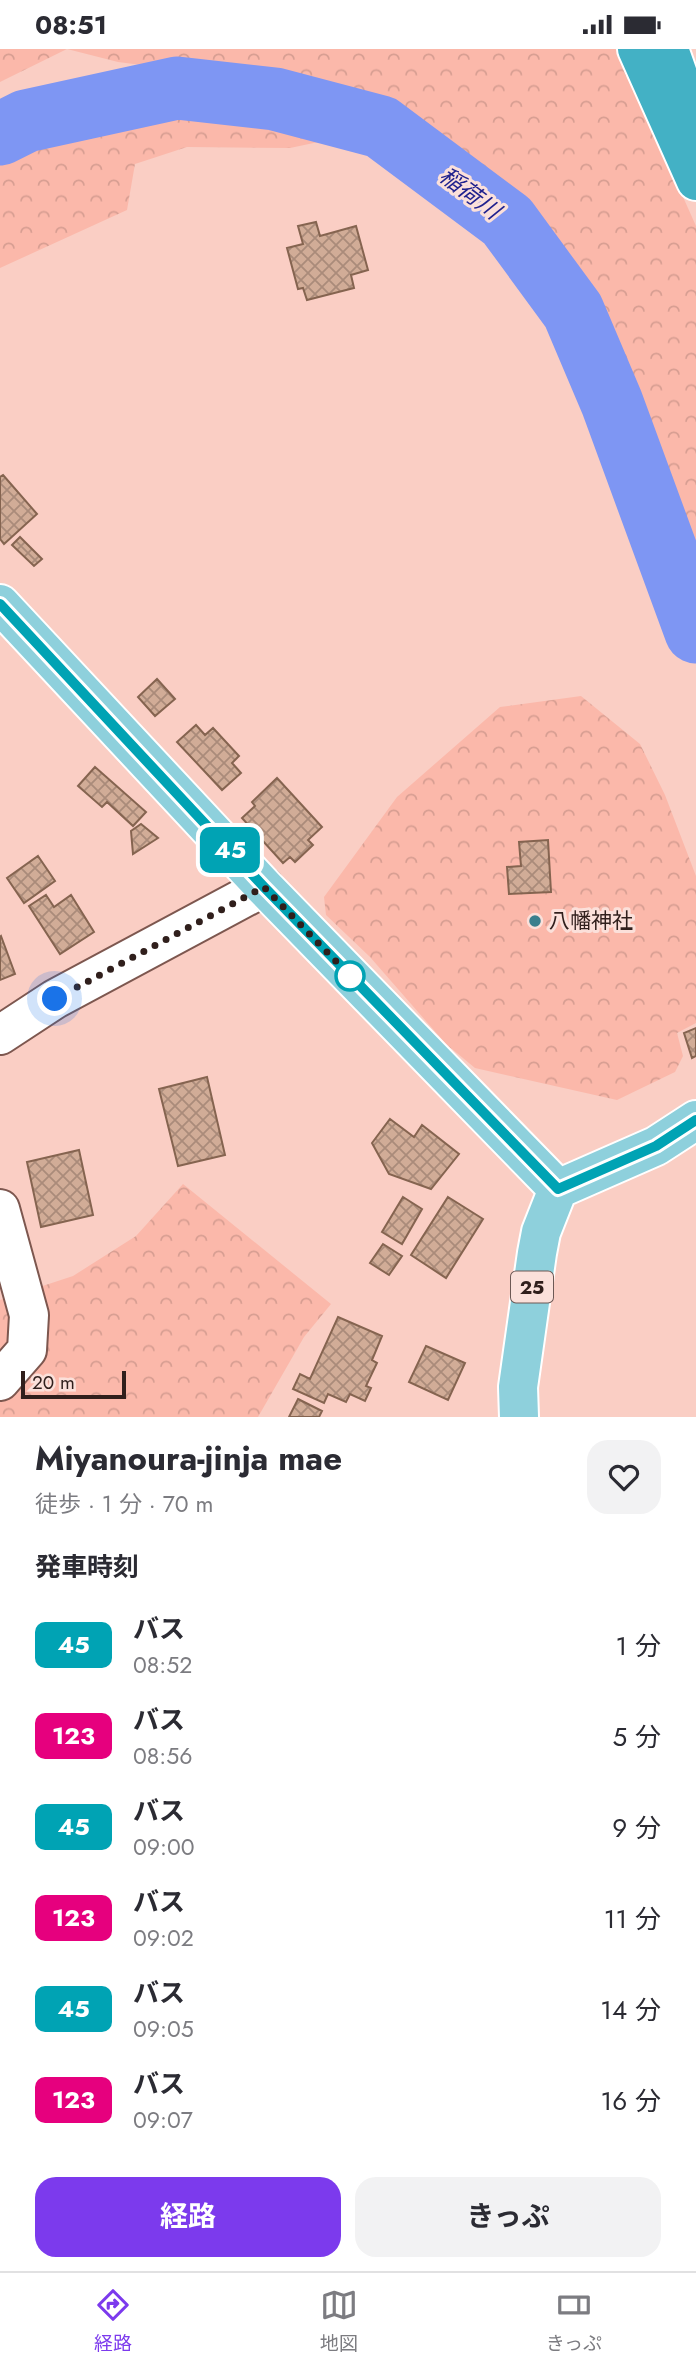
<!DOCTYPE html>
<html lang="ja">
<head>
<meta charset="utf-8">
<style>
	body { margin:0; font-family:Jost,"Noto Sans JP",sans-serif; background:#f2f2f3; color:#2b2b33; height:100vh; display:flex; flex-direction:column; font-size:26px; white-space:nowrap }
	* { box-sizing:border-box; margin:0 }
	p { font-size:23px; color:#7c7c81 }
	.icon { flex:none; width:38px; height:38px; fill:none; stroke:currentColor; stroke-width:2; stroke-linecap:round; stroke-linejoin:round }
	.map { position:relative; height:1368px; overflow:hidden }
	.sheet { display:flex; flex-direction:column; background:#fff; flex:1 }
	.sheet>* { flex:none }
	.badge { padding:0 14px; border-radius:10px; font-size:24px; line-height:46px }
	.scale { position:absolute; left:21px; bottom:18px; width:105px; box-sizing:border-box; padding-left:7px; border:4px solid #301f1c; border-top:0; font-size:19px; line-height:24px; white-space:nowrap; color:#301f1c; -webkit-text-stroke:5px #fbe0da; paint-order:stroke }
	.you { position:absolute; width:35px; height:35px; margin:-18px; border:5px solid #fff; border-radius:50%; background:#1a73e8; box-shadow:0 0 0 10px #1a73e833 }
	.map>.badge { position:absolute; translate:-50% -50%; box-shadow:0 0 0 4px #fff }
	h2 { padding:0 35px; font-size:26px; line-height:63px }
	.round { display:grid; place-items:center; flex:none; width:74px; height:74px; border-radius:21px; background:#f2f2f3 }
	.headline { display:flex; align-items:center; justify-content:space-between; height:119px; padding:0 35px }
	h1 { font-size:33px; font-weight:700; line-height:52px }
	.cta { display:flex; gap:14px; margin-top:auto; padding:14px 35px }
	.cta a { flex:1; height:80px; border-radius:21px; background:#7c3aed; color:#fff; font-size:28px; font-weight:700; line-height:80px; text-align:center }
	.cta a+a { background:#f2f2f3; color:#2b2b33 }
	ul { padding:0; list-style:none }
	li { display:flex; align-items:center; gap:21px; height:91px; padding:0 35px }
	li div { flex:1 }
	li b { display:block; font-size:26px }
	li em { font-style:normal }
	li .badge { min-width:77px; font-weight:700; text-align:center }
	.status { display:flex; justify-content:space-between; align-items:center; height:49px; padding:0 35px; background:#fff; direction:ltr }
	.status svg { height:19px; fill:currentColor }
	.dock { display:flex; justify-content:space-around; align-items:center; height:98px; border-top:2px solid #e1e1e2; background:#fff; font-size:19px; color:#7c7c81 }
	.dock a { display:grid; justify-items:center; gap:4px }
	.dock .active { color:#7c3aed }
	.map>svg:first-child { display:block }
	.forest { fill:url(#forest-crowns) }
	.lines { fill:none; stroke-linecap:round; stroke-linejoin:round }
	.river { stroke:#7e96f3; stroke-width:63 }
	.building { fill:url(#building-cross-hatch); stroke:#856450; stroke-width:2 }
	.street-casing { stroke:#7d574f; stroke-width:42 }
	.primary-casing { stroke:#fff; stroke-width:42 }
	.highway-casing { stroke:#fff; stroke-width:42 }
	.street { stroke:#fff; stroke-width:38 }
	.primary { stroke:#8ed0dc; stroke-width:38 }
	.highway { stroke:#43b1c5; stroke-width:38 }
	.line-casing { stroke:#fff; stroke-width:16 }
	.line { stroke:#00a3b4; stroke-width:10 }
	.walk { stroke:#301f1c; stroke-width:7; stroke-dasharray:0 12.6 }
	.poi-dot { fill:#3a7f8d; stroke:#fbe0da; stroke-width:2.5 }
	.stop-dot { fill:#fff; stroke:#00a3b4; stroke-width:3.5 }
	.labels { text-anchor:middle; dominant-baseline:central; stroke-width:6; stroke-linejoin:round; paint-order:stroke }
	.shield { fill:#fbe0da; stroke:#6d5955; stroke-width:2 }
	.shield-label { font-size:19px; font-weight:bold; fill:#301f1c }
	.poi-label { font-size:21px; fill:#301f1c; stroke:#fbe0da; text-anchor:start }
	.water-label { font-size:23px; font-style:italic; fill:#20228e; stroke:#fbe0da }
</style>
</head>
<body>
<div class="status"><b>08:51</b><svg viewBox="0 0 49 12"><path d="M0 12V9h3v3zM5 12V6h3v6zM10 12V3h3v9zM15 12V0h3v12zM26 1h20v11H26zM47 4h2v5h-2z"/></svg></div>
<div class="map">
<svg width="696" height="1368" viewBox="0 0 696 1368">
	<defs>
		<pattern id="forest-crowns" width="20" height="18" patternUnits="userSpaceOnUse" patternTransform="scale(1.75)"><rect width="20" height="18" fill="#fbb8aa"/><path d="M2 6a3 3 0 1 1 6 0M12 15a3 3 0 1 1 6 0" fill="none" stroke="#d79e92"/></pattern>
		<pattern id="building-cross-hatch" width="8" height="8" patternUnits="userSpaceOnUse" patternTransform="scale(1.75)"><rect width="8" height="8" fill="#d1ac97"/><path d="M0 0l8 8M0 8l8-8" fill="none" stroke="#aa8b7a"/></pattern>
	</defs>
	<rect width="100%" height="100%" fill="#facec4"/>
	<path class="forest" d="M0,0H617L696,177V532L600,273L541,187L469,118L421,83L341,46L236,28L118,13L67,0L0,33Z
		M111,42L264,57L319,72L328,91L290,99L187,98L135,115L127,161L0,219V84L40,59Z
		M581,647L640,695L665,746L696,827V974L677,984L683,1007L675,1023L617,1051L475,1019L446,995L370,908L326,866L324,848L397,748L500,658Z
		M183,1135L331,1255L304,1288L258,1368H0V1251L73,1227L136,1187Z"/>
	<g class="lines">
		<path class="river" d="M0,85L26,72L177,39L275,50L381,78L507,172L573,262L612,354L696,583"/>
	</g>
	<path class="building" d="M316,173L320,187L356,177L368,221L351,226L354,239L307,251L303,239L298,240L287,199L303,195L298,177Z
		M3,426L37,465L4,495L0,490V428Z
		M20,488L42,510L34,517L12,496Z
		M157,630L175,650L155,667L138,648Z
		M196,676L205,686L213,679L239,707L232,714L241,724L222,741L177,693Z
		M95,718L146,763L133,777L107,753L102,758L78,737Z
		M277,729L322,778L308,791L313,796L295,813L290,808L283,814L242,769L255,757L252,753Z
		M141,775L158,789L133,805L131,782Z
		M548,791L551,843L509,845L507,818L521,817L519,793Z
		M38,807L55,832L24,854L7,829Z
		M46,846L54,858L71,846L94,883L60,905L29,857Z
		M1,887L15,925L0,931V888Z
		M696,979V1007L692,1009L684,984Z
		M207,1028L225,1106L178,1117L159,1040Z
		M390,1070L414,1088L422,1076L459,1105L431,1140L389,1125L372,1094Z
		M79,1101L93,1166L41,1178L27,1113Z
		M403,1148L422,1160L402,1195L382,1183Z
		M448,1148L483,1170L446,1229L411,1206Z
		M383,1195L402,1207L389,1226L370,1214Z
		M338,1268L382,1287L372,1311L377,1314L366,1337L371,1339L365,1352L350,1345L346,1353L328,1345L324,1354L293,1340L300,1325L310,1330Z
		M426,1297L465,1314L448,1351L409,1333Z
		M298,1350L322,1362L319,1368H289Z"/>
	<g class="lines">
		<g class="street-casing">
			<path id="street" d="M0,986L55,950L264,838
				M0,1160L29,1266L27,1301L0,1332"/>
		</g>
		<g class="primary-casing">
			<path id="primary" d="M0,555L264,838L558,1140
				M558,1140L656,1097L696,1071
				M519,1368L518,1338L537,1204L541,1183L558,1140"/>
		</g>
		<g class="highway-casing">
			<path id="highway" d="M637,0L696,132
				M669,0L696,76"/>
		</g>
		<use href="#street" class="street"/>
		<use href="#primary" class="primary"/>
		<use href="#highway" class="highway"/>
	</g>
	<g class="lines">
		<g class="line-casing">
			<path id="line" d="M0,555L264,838L558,1140L656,1097L696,1071"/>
		</g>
		<use href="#line" class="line"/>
		<path class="walk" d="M55,950L264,838L358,935L350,927"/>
	</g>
	<circle class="poi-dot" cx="535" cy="872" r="7"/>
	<circle class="stop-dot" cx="350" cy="927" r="14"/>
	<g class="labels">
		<rect class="shield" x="511" y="1222.5" width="42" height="31" rx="5"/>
		<g class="shield-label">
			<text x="532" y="1238">25</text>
		</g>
		<g class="poi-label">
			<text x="549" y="872">八幡神社</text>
		</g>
		<g class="water-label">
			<text transform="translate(470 144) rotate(37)">稲荷川</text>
		</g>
	</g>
</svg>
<div class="scale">20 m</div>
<div class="you" style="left:55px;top:950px"></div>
<b class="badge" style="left:230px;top:801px;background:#00a3b4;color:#fff">45</b>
</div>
<section class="sheet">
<div class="headline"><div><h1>Miyanoura-jinja mae</h1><p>徒歩 · 1 分 · 70 m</p></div><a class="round"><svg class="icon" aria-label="heart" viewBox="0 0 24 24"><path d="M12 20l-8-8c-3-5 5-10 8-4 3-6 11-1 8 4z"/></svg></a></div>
<h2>発車時刻</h2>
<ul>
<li><span class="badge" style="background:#00a3b4;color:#fff">45</span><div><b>バス</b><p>08:52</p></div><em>1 分</em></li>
<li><span class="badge" style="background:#e6007e;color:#fff">123</span><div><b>バス</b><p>08:56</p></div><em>5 分</em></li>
<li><span class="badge" style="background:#00a3b4;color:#fff">45</span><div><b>バス</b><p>09:00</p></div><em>9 分</em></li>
<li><span class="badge" style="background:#e6007e;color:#fff">123</span><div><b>バス</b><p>09:02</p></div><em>11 分</em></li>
<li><span class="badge" style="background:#00a3b4;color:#fff">45</span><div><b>バス</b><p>09:05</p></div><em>14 分</em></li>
<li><span class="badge" style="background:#e6007e;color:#fff">123</span><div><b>バス</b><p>09:07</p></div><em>16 分</em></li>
</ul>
<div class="cta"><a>経路</a><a>きっぷ</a></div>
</section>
<nav class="dock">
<a class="active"><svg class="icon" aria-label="directions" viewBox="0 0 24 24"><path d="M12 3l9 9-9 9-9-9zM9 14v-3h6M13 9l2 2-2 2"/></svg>経路</a>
<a><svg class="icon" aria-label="map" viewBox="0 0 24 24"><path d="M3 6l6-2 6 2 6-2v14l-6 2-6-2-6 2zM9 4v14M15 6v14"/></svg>地図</a>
<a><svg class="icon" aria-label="tickets" viewBox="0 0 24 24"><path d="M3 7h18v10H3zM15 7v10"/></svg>きっぷ</a>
</nav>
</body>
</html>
